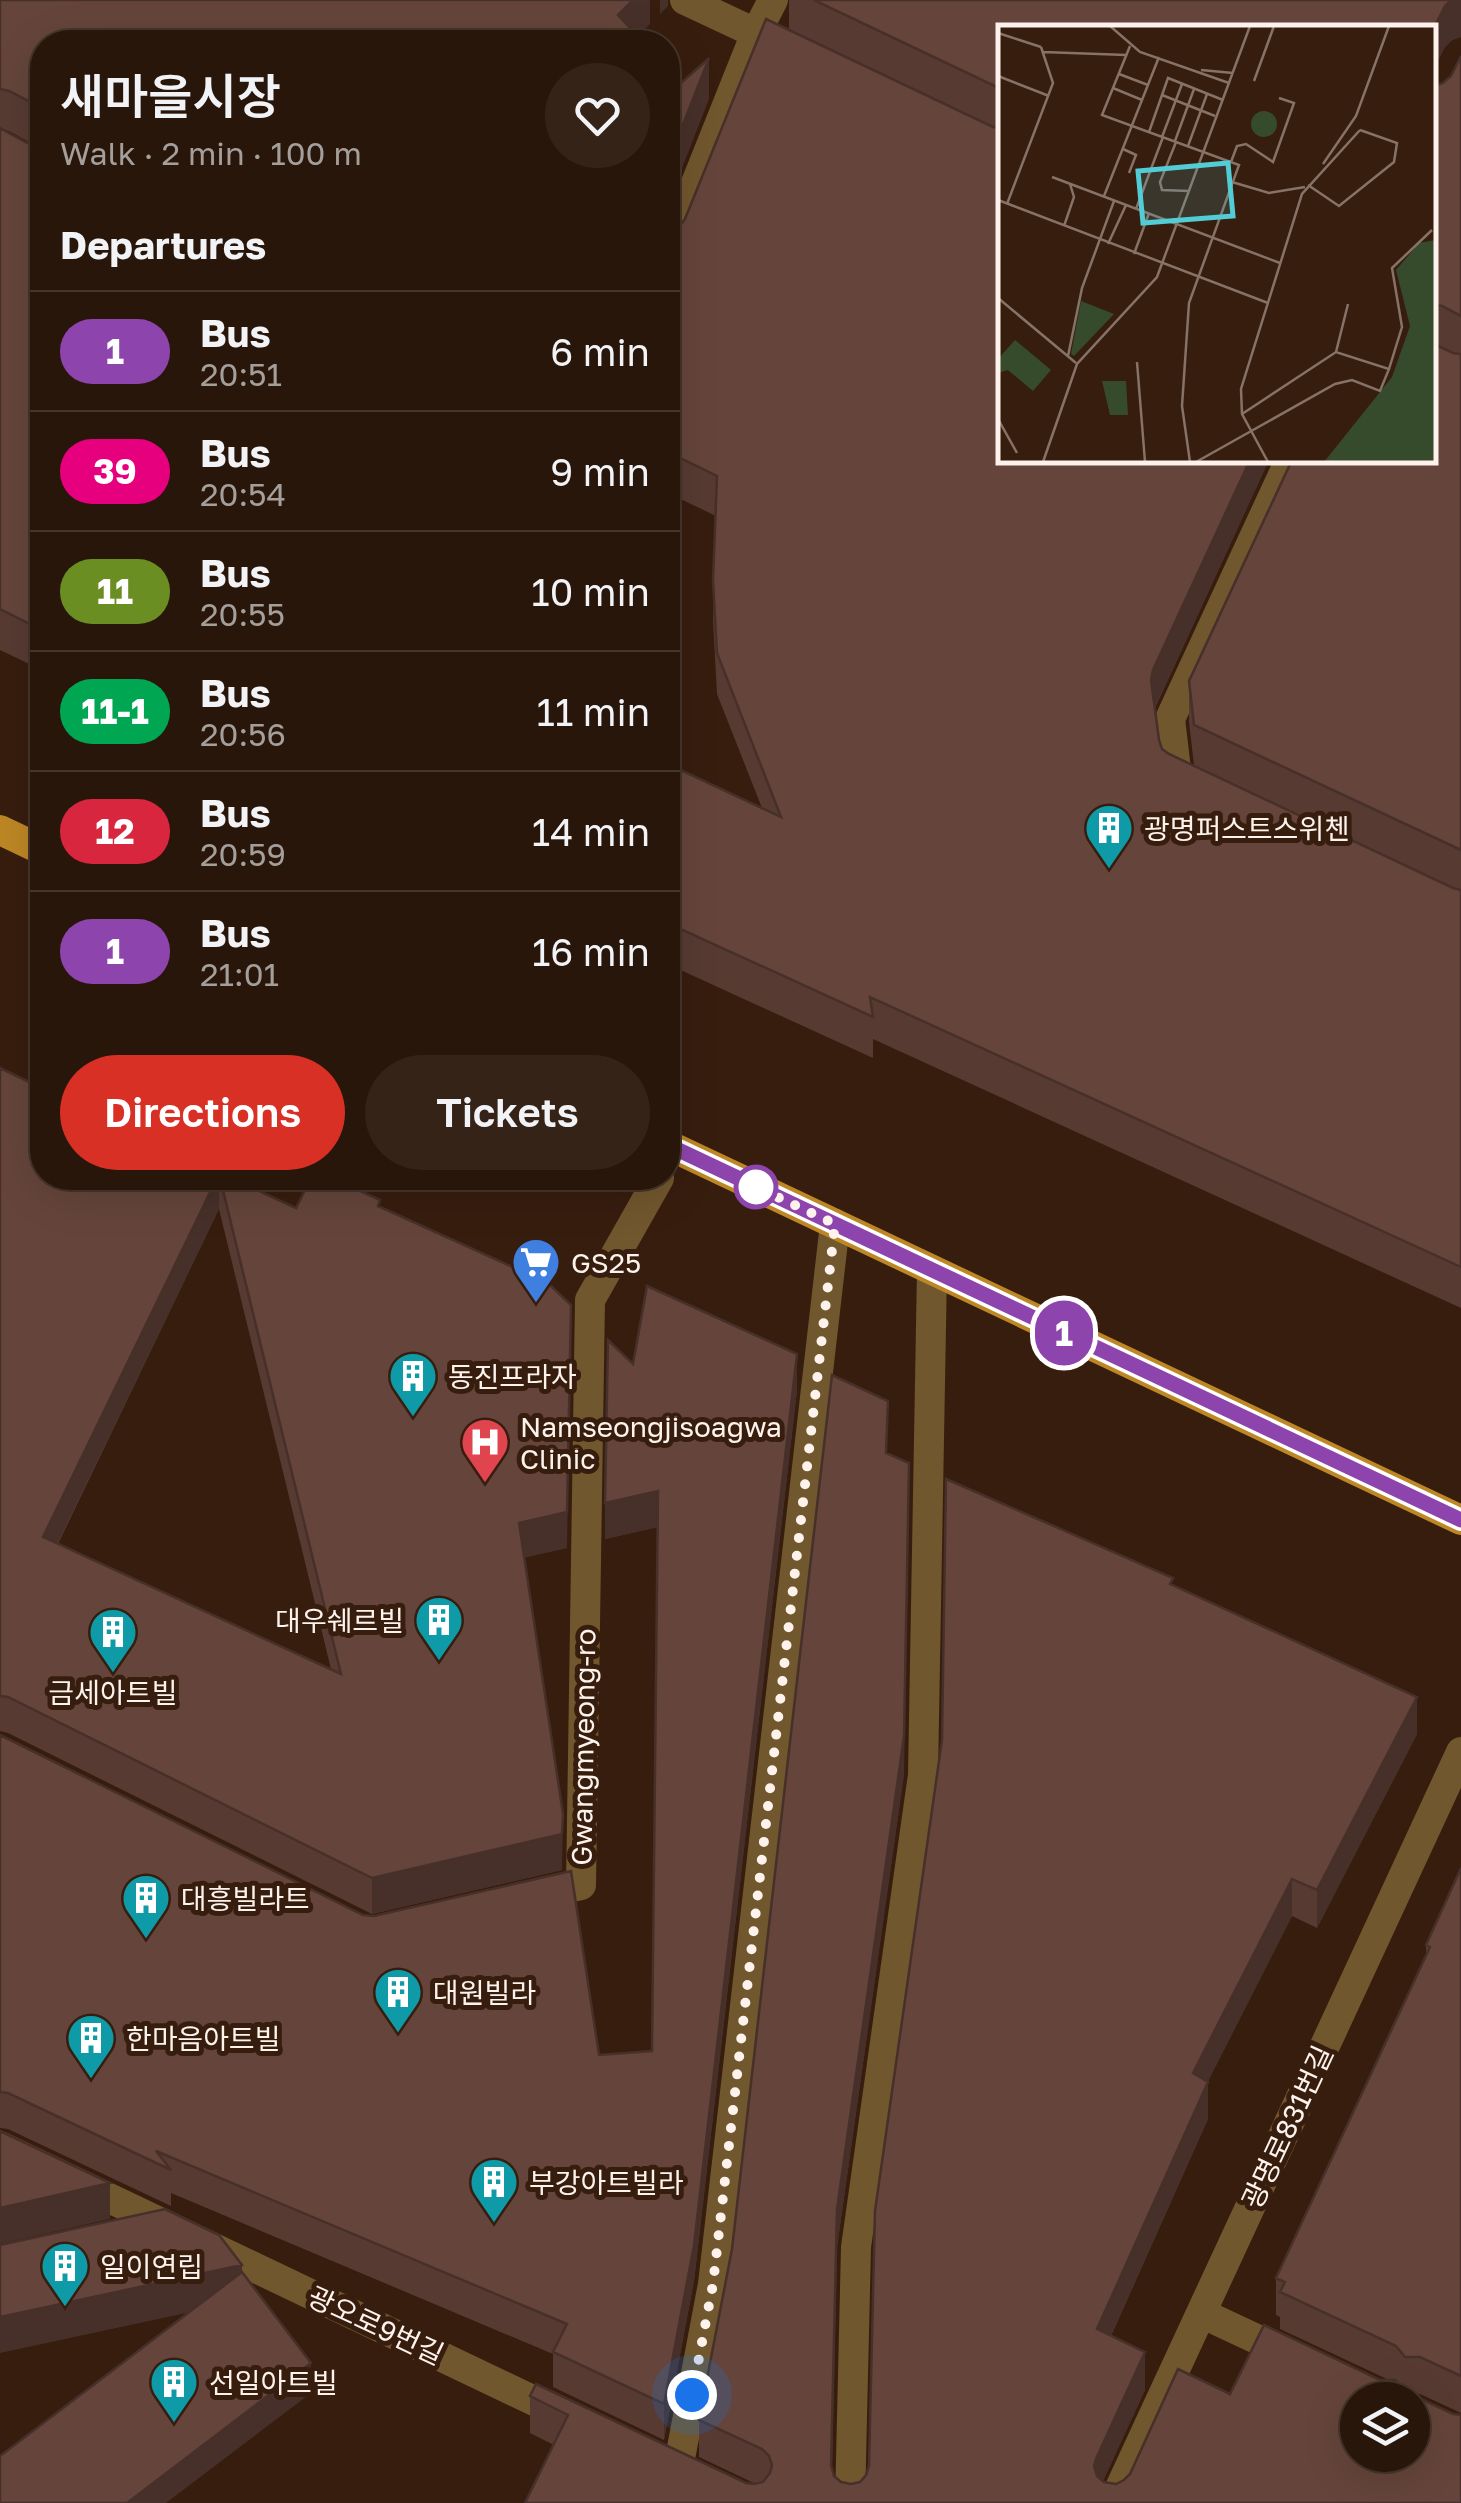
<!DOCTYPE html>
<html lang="en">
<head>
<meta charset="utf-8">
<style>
	body { margin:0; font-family:"Golos Text","Noto Sans KR",sans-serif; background:#352318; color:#f1f3f6; height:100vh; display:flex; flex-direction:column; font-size:38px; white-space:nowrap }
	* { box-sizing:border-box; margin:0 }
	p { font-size:32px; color:#a59f9c }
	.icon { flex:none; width:55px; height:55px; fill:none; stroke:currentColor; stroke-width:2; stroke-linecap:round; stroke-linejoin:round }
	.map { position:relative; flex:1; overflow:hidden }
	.sheet { position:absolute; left:30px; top:30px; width:650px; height:1160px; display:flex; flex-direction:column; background:#29160a; border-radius:40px; box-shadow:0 10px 40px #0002,0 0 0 2px #45352b }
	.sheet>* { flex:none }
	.badge { padding:0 20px; border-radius:32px; font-size:35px; line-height:65px }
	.tools { position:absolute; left:1340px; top:2382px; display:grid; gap:20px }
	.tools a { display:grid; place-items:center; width:90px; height:90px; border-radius:50%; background:#29160a; box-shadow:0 10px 40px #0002,0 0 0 2px #45352b; font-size:50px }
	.you { position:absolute; width:50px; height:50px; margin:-25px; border:8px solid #fff; border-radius:50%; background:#1a73e8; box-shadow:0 0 0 15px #1a73e833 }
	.map>.badge { position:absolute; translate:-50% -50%; box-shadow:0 0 0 5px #fff }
	h2 { padding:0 30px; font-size:38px; line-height:90px }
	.round { display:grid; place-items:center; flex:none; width:105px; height:105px; border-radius:52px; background:#352318 }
	.overview { display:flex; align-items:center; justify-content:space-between; height:170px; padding:0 30px }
	h1 { font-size:48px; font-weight:600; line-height:75px }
	.button { display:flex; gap:20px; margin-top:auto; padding:20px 30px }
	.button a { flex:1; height:115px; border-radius:60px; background:#d93025; color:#fff; font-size:40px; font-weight:600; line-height:115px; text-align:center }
	.button a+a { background:#352318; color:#f1f3f6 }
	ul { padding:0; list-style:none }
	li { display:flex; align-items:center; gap:30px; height:120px; padding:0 30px; border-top:2px solid #45352b }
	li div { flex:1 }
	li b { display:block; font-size:38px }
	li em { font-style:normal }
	li .badge { min-width:110px; font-weight:700; text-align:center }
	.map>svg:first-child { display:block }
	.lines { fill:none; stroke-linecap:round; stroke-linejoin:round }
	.minor { stroke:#71572e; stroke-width:30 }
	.major { stroke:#bd8725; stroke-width:30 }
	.wall { fill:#573b33; fill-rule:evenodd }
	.shaded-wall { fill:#473029 }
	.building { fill:#65453b; stroke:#473029; stroke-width:2.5; fill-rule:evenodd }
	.line-casing { stroke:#fff; stroke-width:22 }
	.line { stroke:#8e44ad; stroke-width:15 }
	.walk { stroke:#fdf2ec; stroke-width:10; stroke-dasharray:0 18 }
	.stop-dot { fill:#fff; stroke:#8e44ad; stroke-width:5 }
	.labels { text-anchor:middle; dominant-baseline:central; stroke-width:10; stroke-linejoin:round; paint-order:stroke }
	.poi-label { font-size:28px; fill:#fdf2ec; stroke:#371d0e; text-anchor:start }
	.street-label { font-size:28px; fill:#fdf2ec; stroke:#371d0e }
	.inset-road { fill:none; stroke:#867267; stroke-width:2.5 }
	.view { fill:#52ccd5; fill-opacity:0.15; stroke:#52ccd5; stroke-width:5 }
	.inset-edge { fill:none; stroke:#fdf2ec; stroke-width:5 }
</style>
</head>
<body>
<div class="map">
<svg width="1461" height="2503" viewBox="0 0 1461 2503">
	<rect width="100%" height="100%" fill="#371d0e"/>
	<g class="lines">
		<path class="minor" d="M685,0L796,52
			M668,253L756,33L773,0
			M1192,785L1177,778L1170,719L1290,460
			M535,1895L581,1885L590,1300L659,1178
			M0,2146L566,2416
			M1201,2313L1293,2356
			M678,2469L713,2284L835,1224
			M850,2503L856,2247L923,1775L932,1270
			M1113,2503L1461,1752"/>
		<path class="major" d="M0,830L42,850
			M668,1145L1461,1520"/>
	</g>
	<path class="wall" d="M0,0H650V24L42,42V670L0,650ZM3,130L9,131L38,147L33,146Z
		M789,0H1461V37L1452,40L1445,47L1434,68V28H1001V460H1269L1155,708L1159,740L1162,749L1169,754L1194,765L1189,722V681L1434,460V86L1443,83L1451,76L1461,56V1308L873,1039V1058L674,967L673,970L668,968V764L762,808L717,694L713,621L716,516L668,493V230L679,227L685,219L789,29Z
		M0,1068L217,1178H231L296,1208L380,1207L567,1548L524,1557L562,1870L372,1914L8,1733L0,1731ZM219,1209L331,1669L58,1544Z
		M633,1364L797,1390L694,2281L664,2440L553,2387V2354L171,2193V2206L8,2129L0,2128V1735L599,2055L652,2051L658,1527L605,1539Z
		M887,1453L904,1774L837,2247L832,2468L834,2476L841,2482L851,2484L860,2482L866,2475L1173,1585L1417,1734L1317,1928L1292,1916L1208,2081V2119L1111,2336L1145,2390L1103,2481L1116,2484L1124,2480L1230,2394L1389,2380L1280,2329V2317L1276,2315V2278L1426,1955V1945L1461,1868V2413L1420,2394H1411L1461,2503H525L554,2445L530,2433V2396L746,2483L756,2484L699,2457V2420Z"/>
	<path class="shaded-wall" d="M633,0H650V24L631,42L618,15Z
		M660,0H668V6L660,14Z
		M1451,0H1461V37L1452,40L1445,47L1434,68V28L1445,6Z
		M709,58V99L668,204V163Z
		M1250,460H1269L1153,711L1151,680L1153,670Z
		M674,926V967L673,970V930Z
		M217,1178H219V1209L43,1573V1537Z
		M571,1305L567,1548L519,1559V1523Z
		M797,1354V1390L694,2281L664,2440V2404Z
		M658,1491V1527L605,1539V1503Z
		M909,1500L904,1774L837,2247L831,2503L837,2209Z
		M1417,1697V1734L1317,1928V1890Z
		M563,1814L562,1870L372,1914V1878Z
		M1292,1879V1916L1193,2111V2073Z
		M1208,2082V2119L1097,2366V2329Z
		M110,2183V2219L0,2244V2208Z
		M242,2265V2301L0,2353V2317Z
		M1145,2352V2390L1096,2496L1094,2466L1096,2459Z
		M311,2363V2393L166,2503H127Z"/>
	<path class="building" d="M0,0H633L618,15L643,42H42V108L9,91L0,89Z
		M814,0H1451L1445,6L1434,28H1001V89Z
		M766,19L993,127L1001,128V460H1250L1153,670L1151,680L1159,740L1162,749L1169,754L1453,888L1461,890V1267L870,997L873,1017L674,926L673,930L668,927V764L781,817L717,653L713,580L717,476L668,452V230L679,227L685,219Z
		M1461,56V316L1442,306L1434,305V86L1443,83L1451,76Z
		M709,58L668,163V69L681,83Z
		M0,128L33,146L42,148V630L0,609Z
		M1434,344L1453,353L1461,354V850L1194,725L1189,681L1292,460H1434Z
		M0,1068L42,1088V1178H217L43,1537L341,1674L220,1178H231L296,1208L311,1178H332L380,1200L378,1206L548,1283L571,1305L567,1512L519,1523L563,1814L562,1834L372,1878L8,1697L0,1696Z
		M647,1286L797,1354L694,2245L664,2404L553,2352L567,2324L156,2151L171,2170L8,2093L0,2092V1735L363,1915L374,1916L571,1871L599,2055L652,2051L658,1491L605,1503L608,1340L633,1364Z
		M832,1375L888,1401L886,1453L909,1463L904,1736L837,2209L831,2465L834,2476L841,2482L851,2484L860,2482L866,2475L869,2466L875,2211L942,1740L946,1479L1173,1578L1170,1584L1417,1697L1317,1890L1292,1879L1193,2073L1208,2082L1097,2329L1145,2352L1096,2459L1094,2466L1097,2476L1104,2482L1116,2484L1124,2480L1130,2474L1178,2369L1230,2394L1264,2325L1380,2380H1395L1404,2391L1453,2414L1461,2415V2503H525L568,2415L530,2396L536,2384L746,2483L754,2484L763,2482L770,2473L772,2465L769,2456L762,2449L699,2420L732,2249ZM1358,2400H1412V2455H1358Z
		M1461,1868V2376L1420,2357H1405L1396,2346L1280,2292L1285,2282L1276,2278L1430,1947L1426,1945Z
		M0,2131L110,2183L0,2208Z
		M165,2209L219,2235L242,2265L0,2317V2245Z
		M242,2272L311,2363L127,2503H0V2456Z"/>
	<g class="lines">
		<g class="line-casing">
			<path id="line" d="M668,1145L1461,1520"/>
		</g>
		<use href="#line" class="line"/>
		<path class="walk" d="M692,2395L713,2284L835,1224L756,1187"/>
	</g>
	<defs>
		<g id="building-pin" transform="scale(2.5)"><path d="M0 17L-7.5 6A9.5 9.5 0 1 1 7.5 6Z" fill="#0f9aa8" stroke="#371d0e"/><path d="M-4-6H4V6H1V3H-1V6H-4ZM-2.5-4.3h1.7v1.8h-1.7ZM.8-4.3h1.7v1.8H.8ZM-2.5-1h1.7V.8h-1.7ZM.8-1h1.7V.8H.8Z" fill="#fff"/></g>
		<g id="supermarket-pin" transform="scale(2.5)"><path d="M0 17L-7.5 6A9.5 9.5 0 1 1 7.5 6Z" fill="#3f7fe0" stroke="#371d0e"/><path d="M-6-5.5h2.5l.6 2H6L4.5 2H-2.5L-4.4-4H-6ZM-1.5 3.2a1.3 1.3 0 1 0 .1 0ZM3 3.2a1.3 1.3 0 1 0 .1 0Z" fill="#fff"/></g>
		<g id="hospital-pin" transform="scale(2.5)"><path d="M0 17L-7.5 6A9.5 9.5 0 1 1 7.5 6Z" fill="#e0444e" stroke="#371d0e"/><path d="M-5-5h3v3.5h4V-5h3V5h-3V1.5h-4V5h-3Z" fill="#fff"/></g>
	</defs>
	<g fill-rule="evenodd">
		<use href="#building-pin" x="1109" y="828"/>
		<use href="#supermarket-pin" x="536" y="1262"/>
		<use href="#building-pin" x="413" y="1376"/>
		<use href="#hospital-pin" x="485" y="1442"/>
		<use href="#building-pin" x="439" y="1620"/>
		<use href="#building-pin" x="113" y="1632"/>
		<use href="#building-pin" x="146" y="1898"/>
		<use href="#building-pin" x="398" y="1992"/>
		<use href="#building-pin" x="91" y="2038"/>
		<use href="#building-pin" x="494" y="2182"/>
		<use href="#building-pin" x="65" y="2266"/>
		<use href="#building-pin" x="174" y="2382"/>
	</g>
	<circle class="stop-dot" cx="756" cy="1187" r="20"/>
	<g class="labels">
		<g class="poi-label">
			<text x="1144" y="828">광명퍼스트스위첸</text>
			<text x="571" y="1262">GS25</text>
			<text x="448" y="1376">동진프라자</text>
			<text x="520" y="1426">Namseongjisoagwa<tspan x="520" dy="32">Clinic</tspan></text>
			<text x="404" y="1620" text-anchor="end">대우쉐르빌</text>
			<text x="113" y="1692" text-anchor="middle">금세아트빌</text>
			<text x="181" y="1898">대흥빌라트</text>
			<text x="433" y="1992">대원빌라</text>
			<text x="126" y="2038">한마음아트빌</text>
			<text x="529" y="2182">부강아트빌라</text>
			<text x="100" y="2266">일이연립</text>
			<text x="209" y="2382">선일아트빌</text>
		</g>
		<g class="street-label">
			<text transform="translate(583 1747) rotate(-89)">Gwangmyeong-ro</text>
			<text transform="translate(1287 2127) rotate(-65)">광명로831번길</text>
			<text transform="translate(376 2325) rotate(25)">광오로9번길</text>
		</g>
	</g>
	<g transform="translate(998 25)">
		<rect width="438" height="438" fill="#371d0e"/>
		<path d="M253 99a13 13 0 1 1 26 0a13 13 0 1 1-26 0ZM437,215V437H326L394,352L412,301L398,245L421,218ZM83,276L116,289L76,331L73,329ZM17,315L53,345L35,366L10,345L0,348V334ZM104,356H128L130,390H112Z" fill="#364b2c"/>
		<path class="inset-road" d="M112,1L142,27L231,58M0,8L43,22M132,21L104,90L241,140L191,278L184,381L192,437M45,27L128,30M203,45L235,48M121,49L150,60M0,51L51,71M256,56L276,1M115,63L144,75M164,70L217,91M151,107L170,53L225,75M164,112L184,59M177,116L196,64M178,117L162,157L164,165L191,166M190,121L209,69M125,124L138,130L131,148M233,137L239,121L248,119L275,137L296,78L281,73M325,139L358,91L391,1M54,152L282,238M234,157L271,168L307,162M310,160L341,181L396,137L399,118L362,105M106,171L161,32M0,175L270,278M9,179L55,58L43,22M138,184L165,112M66,201L76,172L72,159M110,219L128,180M136,229L151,188M0,273L78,338M338,327L350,279M70,331L84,263L116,176M139,337L147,437M391,344L404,302L394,243L434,205M0,394L19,428M45,437L79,339L159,252L252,1M198,437L337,359L354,355L382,366L391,344L338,327L244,389M270,437L244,389L243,364L304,169L362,105"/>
		<path class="view" d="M230,138L235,191L145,198L140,146Z"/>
		<rect width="438" height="438" class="inset-edge"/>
	</g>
</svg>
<div class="tools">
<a><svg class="icon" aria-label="layers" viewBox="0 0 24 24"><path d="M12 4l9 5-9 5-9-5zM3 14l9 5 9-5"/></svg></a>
</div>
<div class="you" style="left:692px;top:2395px"></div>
<b class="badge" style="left:1064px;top:1333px;background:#8e44ad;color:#fff">1</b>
<section class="sheet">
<div class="overview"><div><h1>새마을시장</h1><p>Walk · 2 min · 100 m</p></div><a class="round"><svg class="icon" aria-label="heart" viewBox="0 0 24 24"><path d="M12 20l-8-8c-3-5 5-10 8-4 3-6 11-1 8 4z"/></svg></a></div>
<h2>Departures</h2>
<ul>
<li><span class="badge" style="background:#8e44ad;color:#fff">1</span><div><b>Bus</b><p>20:51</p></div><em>6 min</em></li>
<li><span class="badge" style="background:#e6007e;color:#fff">39</span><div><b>Bus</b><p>20:54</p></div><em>9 min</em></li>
<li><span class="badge" style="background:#6b8e23;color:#fff">11</span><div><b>Bus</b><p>20:55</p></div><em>10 min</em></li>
<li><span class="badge" style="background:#00a651;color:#fff">11-1</span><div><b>Bus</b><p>20:56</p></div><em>11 min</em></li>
<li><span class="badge" style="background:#d7263d;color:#fff">12</span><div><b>Bus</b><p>20:59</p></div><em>14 min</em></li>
<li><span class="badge" style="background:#8e44ad;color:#fff">1</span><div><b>Bus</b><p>21:01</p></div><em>16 min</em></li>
</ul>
<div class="button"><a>Directions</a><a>Tickets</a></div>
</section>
</div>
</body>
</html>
